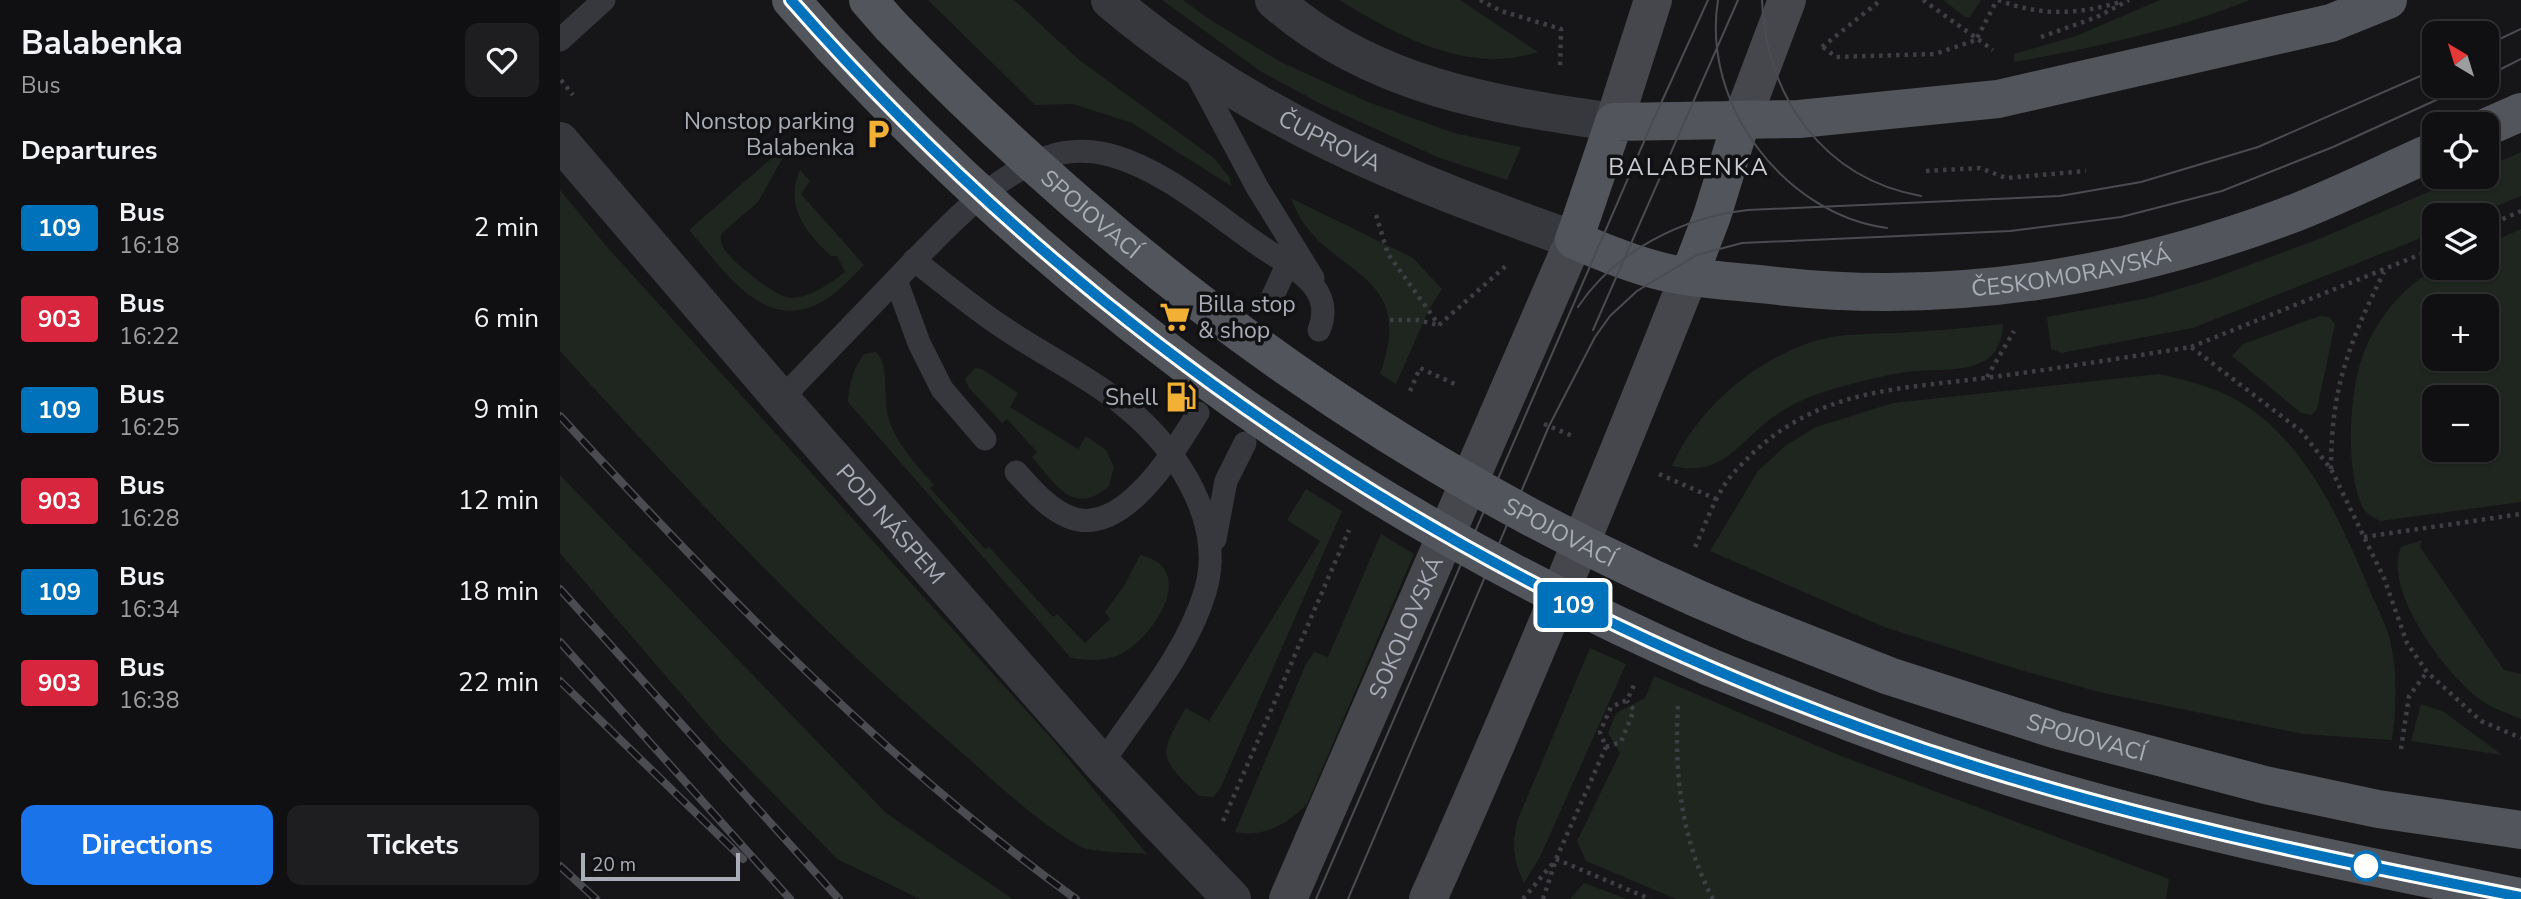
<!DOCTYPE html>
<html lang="en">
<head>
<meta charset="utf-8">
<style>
	body { margin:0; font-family:"Nunito Sans",sans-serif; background:#1e1e20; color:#f1f3f6; height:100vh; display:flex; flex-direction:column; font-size:26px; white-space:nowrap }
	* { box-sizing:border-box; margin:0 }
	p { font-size:23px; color:#9c9d9f }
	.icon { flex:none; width:38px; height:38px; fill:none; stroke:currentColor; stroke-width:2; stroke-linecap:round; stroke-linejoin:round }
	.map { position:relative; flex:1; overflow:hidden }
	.side { display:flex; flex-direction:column; background:#101012; width:560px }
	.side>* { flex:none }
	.badge { padding:0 14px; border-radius:5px; font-size:24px; line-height:46px }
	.needle { width:46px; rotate:322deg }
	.tools { position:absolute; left:1862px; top:21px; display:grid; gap:14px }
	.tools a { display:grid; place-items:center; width:77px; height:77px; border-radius:14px; background:#101012; box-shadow:0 2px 5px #0004,0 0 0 2px #303032; font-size:35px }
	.scale { position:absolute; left:21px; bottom:18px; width:159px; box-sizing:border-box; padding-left:7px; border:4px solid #a8adb8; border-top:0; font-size:19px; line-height:24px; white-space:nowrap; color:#a8adb8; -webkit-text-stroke:5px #111113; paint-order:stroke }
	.map>.badge { position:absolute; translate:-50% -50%; box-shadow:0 0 0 4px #fff }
	h2 { padding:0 21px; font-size:26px; line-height:63px }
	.round { display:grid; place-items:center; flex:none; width:74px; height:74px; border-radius:14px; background:#1e1e20 }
	.summary { display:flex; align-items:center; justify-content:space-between; height:119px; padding:0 21px }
	h1 { font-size:33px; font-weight:700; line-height:52px }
	.primary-button { display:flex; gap:14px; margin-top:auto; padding:14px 21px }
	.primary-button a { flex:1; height:80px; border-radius:14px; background:#1a73e8; color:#fff; font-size:28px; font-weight:700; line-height:80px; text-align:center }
	.primary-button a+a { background:#1e1e20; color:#f1f3f6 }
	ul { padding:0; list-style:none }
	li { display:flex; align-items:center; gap:21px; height:91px; padding:0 21px }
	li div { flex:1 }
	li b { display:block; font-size:26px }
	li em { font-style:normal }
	li .badge { min-width:77px; font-weight:700; text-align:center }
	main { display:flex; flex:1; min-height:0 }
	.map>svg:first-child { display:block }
	.green { fill:#1e261f; fill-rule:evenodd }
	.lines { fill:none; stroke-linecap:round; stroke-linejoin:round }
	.path { stroke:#3d3f44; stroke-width:4.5; stroke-dasharray:3.5 5; stroke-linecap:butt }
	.lane { stroke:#37383d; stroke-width:23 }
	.street { stroke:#37383d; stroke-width:38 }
	.secondary { stroke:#45474d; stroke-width:38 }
	.primary { stroke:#53555c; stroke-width:38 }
	.tram { stroke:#4a4c52; stroke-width:2 }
	.rail-casing { stroke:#4a4c52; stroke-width:8 }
	.rail { stroke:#111113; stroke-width:5; stroke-dasharray:16; stroke-linecap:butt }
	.primary-bridge { stroke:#53555c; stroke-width:38 }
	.line-casing { stroke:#fff; stroke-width:16 }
	.line { stroke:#0072bc; stroke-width:10 }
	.stop-dot { fill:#fff; stroke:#0072bc; stroke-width:3.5 }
	.labels { text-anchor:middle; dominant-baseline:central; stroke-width:7; stroke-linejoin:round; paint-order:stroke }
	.poi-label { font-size:23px; fill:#a8adb8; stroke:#111113; text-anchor:end }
	.street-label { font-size:23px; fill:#a8adb8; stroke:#111113 }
	.neighbourhood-label { font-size:24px; letter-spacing:2px; fill:#c9ccd4; stroke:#111113 }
</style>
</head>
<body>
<main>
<section class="side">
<div class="summary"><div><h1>Balabenka</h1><p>Bus</p></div><a class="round"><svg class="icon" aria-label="heart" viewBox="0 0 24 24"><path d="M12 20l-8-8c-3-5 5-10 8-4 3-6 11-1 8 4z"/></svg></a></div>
<h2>Departures</h2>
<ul>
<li><span class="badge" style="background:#0072bc;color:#fff">109</span><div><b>Bus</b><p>16:18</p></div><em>2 min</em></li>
<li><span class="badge" style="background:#d7263d;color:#fff">903</span><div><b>Bus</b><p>16:22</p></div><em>6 min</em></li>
<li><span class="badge" style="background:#0072bc;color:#fff">109</span><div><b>Bus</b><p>16:25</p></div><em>9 min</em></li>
<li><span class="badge" style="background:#d7263d;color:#fff">903</span><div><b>Bus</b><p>16:28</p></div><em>12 min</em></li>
<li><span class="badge" style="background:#0072bc;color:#fff">109</span><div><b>Bus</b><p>16:34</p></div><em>18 min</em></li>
<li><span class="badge" style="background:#d7263d;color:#fff">903</span><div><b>Bus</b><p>16:38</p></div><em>22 min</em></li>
</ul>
<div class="primary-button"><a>Directions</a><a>Tickets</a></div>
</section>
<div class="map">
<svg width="1961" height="899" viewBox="0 0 1961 899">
	<rect width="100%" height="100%" fill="#161618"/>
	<path class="green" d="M368,0H454L518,59L654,158L670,178L671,186L572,123L513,104L475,105Z
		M602,0H623L649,19L721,62L808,102L894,133L961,147L947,180L877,157L761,104L700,71Z
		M779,0H900L978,52C907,75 839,36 779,0Z
		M1383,0H1421L1410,17H1405Z
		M1600,0H1690C1615,30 1533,48 1454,62V54L1516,36Z
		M221,150L225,154L198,202L161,234C161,236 161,243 162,245C167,259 216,297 231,298C249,298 271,283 285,272L277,256H271C245,232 224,205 240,170L250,181L241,194L304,265C293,276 281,289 268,298C206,339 165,271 129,230Z
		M1961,152V196L1915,215H1874V233L1633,328L1501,353L1491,349L1487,317L1588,298L1649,280L1759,239L1903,177H1927V167Z
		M0,190L48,248L492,739L587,854C571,852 531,853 519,846C471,818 428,775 386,739C248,620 123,486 0,351Z
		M731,198L853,258L882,289L869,309L836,384L820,374C860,263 759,279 731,198Z
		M1961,229V502L1820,521C1814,518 1807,514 1803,508C1784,471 1789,382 1807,345C1820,316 1845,285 1874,270C1886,263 1912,268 1927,268V244ZM1874,306H1927V359H1874ZM1874,397H1927V450H1874Z
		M1760,316L1769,317L1775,324L1757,409L1751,415L1741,413L1672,356L1683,344Z
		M1443,324C1443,336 1439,349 1430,357C1411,374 1370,368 1347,372C1325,375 1305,380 1284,386C1260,392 1236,401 1216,415C1179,440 1165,478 1112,466C1139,406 1199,356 1262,339C1286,333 1313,334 1337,333C1372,331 1407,328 1443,324Z
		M316,352C330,365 323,398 328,416C335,443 356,464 374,485L370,488L425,549L429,547L493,617L497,614L525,643L550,619L545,612L565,584L580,555C640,568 593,639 559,655C544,662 526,660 511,658L288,402C289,385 293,368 304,354Z
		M415,368L422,369L458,393L450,407L518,449L526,436L546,450L554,467L549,486C513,518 495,483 472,457L477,452L447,419L442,423L409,388L405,379Z
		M1599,374C1630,381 1662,389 1688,407C1750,449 1782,525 1810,591C1817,608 1828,627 1831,645C1838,677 1836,709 1832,740L1743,734L1539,692L1460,670L1324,627L1150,551L1198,471L1225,446L1256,427L1333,403Z
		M0,475L326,813L453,899H360L277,859L160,739L0,553Z
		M746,489L782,511L660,789L653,797L639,796C598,757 598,756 626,708L649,721L760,541L727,520Z
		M821,534L854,554L747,804C728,824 703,838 675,832L746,664L754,652L768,657Z
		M1862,540L1860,547L1944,670L1961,674V719C1946,713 1931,708 1918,698C1885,673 1822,589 1841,547Z
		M1030,648L1066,664L980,857L964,883C953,859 951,845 958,819Z
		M1094,676L1281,756L1609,879L1606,899H1116L1026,861L1017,841L1060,753L1048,733L1056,713L1085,698Z
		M1861,704L1884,712L1942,755L1851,741Z
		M1024,883L1067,899H1010Z"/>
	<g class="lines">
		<path class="path" d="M920,0L941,11L1001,29L1000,67
			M1363,0L1433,50
			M1438,0C1481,16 1517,15 1560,2
			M1481,37L1537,17L1569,0
			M1262,47L1321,0
			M1263,47L1276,57L1375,54L1416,40L1437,0
			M1,80L13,95
			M1366,171L1420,168L1446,178L1526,171
			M816,215L828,254L879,325
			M1927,226L1961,211
			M830,320H857L878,325
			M879,325L947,265
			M1631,347L1874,249
			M1427,377L1454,331
			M850,391L860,368L899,386
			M984,424L1015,437
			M1771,469C1771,388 1789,343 1824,272
			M1099,474L1156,499
			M1804,537L1961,514
			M1135,547C1144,528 1151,507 1162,489C1169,476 1182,464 1193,453C1261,389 1339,389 1425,378C1494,369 1562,358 1631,347L1741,431L1771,469L1824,578L1847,643L1867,672L1921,721L1961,738
			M1118,706C1114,772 1121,840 1153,899
			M1046,747L1061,742L1074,710L1067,701
			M1841,749L1849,696L1867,672
			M663,821L789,530
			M996,859L1090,899
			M963,899L994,862
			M983,899L996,859L1046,747L1040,732L1051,707L1067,700L1075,683"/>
		<path class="lane" d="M0,40L44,0
			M635,71L697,187L753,278
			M354,260C382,282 409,304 438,324C480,353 528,376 567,408C619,451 666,524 645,592C626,655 577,710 542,764
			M336,280L359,343L382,389L425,439
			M711,300L727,265L728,251
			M221,399C258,361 295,322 332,284C376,239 426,179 487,157C507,150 530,150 550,155C605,170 653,213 699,245C730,267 777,286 759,330
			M456,472C472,489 487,508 509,517C563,539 615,450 638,413
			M655,539L666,481L685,443"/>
		<g class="street">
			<path id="s1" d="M550,0C691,120 843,179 1014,240"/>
			<path d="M714,0C810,85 931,105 1054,122"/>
			<path id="s2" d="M0,141L221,399L542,764L672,899"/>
		</g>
		<g class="secondary">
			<path d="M1054,122L1093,0"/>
			<path d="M1181,122L1227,0"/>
			<path id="s3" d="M728,899L1014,240"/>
			<path d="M868,899C960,693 1046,485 1129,276"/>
		</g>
		<g class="primary">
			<path d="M231,0L271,45"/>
			<path d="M308,0L330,25"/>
			<path id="s4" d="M1828,0L1771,23L1438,99L1239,119L1054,122L1014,240C1043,252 1074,265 1104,272C1138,280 1175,281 1209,285C1385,306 1559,278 1724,217C1775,198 1824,173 1874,151"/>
			<path d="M1927,127L1961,112"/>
			<path d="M1129,276L1152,216L1181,122"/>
			<path id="s5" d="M1192,622L1329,676L1497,730L1705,785L1818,809L1961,830"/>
			<path d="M1147,666C1235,701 1324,737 1415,766C1593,824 1778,861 1961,897"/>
		</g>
		<path class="tram" d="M1158,0C1141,104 1224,214 1327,228
			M1202,0C1206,96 1262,178 1361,196
			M1927,45L1961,29
			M1927,76L1961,59
			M1018,307C1055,251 1123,217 1188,210L1500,196L1581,182L1698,147L1874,70
			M1033,330L1178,0
			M756,899L1092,123L1148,0
			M788,899L989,426L1035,337L1050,316L1077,291L1137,255L1182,243L1450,231L1561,217L1662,191L1773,147L1907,86"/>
		<g class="rail-casing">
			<path id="rail" d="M0,416C159,589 324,761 516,899
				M0,589L279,899
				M0,642L230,899
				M0,681L183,859
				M0,866L36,899"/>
		</g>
		<use href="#rail" class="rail"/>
		<g class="primary-bridge">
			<path id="s6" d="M330,25C578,282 860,485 1192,622"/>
			<path d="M271,45C524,317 806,517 1147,666"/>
		</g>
	</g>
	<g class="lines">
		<g class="line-casing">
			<path id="line" d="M231,0C548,362 958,623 1417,767C1595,823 1778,861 1961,897"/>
		</g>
		<use href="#line" class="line"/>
	</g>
	<defs>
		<g id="parking-bare" transform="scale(2.415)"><path d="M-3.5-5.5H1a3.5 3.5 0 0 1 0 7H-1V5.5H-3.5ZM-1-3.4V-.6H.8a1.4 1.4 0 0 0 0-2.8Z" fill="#f2b134" stroke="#111113" stroke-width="2.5" paint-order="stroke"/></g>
		<g id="supermarket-bare" transform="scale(2.415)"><path d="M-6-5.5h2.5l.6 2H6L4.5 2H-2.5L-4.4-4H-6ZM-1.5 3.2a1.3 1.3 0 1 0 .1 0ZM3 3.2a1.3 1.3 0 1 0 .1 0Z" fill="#f2b134" stroke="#111113" stroke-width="2.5" paint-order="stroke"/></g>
		<g id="fuel-bare" transform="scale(2.415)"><path d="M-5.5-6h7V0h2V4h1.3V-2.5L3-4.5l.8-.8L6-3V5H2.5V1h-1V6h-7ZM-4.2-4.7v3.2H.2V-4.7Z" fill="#f2b134" stroke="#111113" stroke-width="2.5" paint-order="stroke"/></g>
	</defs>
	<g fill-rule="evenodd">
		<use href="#parking-bare" x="318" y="134"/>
		<use href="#supermarket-bare" x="615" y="317"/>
		<use href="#fuel-bare" x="621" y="397"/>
	</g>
	<circle class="stop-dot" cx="1806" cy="866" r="14"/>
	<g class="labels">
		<g class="poi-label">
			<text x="295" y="121">Nonstop parking<tspan x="295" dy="26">Balabenka</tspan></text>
			<text x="638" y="304" text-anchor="start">Billa stop<tspan x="638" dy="26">&amp; shop</tspan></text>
			<text x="598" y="397">Shell</text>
		</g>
		<g class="street-label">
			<text stroke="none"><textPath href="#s1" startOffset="262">ČUPROVA</textPath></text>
			<text stroke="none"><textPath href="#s6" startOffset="276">SPOJOVACÍ</textPath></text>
			<text stroke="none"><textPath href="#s4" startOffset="1418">ČESKOMORAVSKÁ</textPath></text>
			<text stroke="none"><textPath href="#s2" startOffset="506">POD NÁSPEM</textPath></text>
			<text stroke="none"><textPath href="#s6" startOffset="844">SPOJOVACÍ</textPath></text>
			<text stroke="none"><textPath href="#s3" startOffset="296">SOKOLOVSKÁ</textPath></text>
			<text stroke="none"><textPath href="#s5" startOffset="354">SPOJOVACÍ</textPath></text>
		</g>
		<g class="neighbourhood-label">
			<text x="1129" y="167">BALABENKA</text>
		</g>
	</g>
</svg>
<div class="tools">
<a><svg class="needle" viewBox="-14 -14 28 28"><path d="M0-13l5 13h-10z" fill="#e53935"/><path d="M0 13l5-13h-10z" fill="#9c9d9f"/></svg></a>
<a><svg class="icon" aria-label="locate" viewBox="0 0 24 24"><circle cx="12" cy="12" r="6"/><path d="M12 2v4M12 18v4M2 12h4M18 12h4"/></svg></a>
<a><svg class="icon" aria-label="layers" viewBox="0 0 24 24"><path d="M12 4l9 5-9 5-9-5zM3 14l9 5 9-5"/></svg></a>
<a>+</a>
<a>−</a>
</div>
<div class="scale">20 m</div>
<b class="badge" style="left:1013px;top:605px;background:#0072bc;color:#fff">109</b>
</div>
</main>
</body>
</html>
